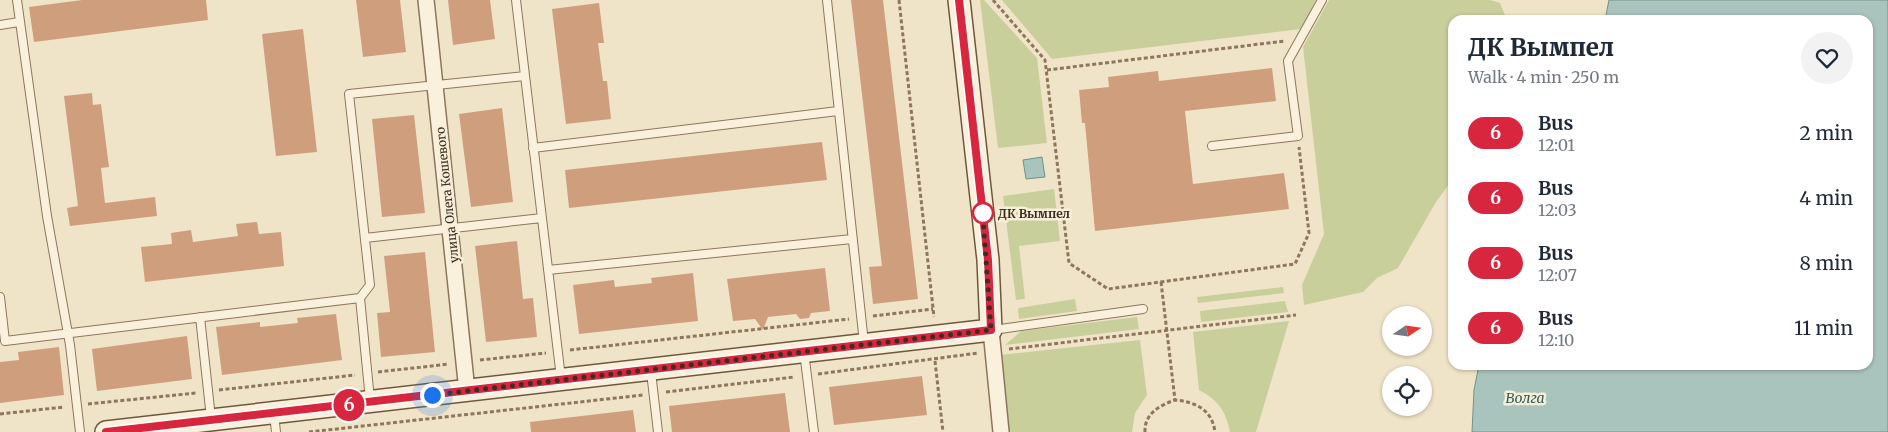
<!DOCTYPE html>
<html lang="en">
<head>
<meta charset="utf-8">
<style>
	body { margin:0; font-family:Merriweather,serif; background:#f2f2f3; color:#1f2937; height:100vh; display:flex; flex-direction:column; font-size:19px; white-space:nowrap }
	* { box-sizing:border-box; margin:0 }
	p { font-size:16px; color:#747a83 }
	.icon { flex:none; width:28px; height:28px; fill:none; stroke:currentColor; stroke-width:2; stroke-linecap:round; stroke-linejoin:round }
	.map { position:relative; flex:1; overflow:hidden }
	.side { position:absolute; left:1448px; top:15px; width:425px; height:355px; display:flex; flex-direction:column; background:#fff; border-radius:15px; box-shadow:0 1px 4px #0004 }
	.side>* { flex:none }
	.badge { padding:0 10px; border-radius:16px; font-size:18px; line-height:32px }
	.needle { width:32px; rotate:77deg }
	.fabs { position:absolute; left:1382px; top:306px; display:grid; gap:10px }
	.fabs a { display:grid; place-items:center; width:50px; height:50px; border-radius:50%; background:#fff; box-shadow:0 1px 4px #0004; font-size:25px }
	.you { position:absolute; width:25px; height:25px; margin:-12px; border:4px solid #fff; border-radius:50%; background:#1a73e8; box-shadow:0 0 0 8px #1a73e833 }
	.map>.badge { position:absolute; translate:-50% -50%; box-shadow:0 0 0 2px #fff }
	.round { display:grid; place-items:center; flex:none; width:52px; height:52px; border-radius:26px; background:#f2f2f3 }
	.overview { display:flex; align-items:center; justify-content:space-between; height:85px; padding:0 20px }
	h1 { font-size:24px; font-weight:800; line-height:38px }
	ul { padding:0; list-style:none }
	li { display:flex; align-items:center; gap:15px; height:65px; padding:0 20px }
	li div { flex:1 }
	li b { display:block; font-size:19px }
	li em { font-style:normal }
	li .badge { min-width:55px; font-weight:700; text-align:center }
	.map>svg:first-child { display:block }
	.green { fill:#c9cf9b }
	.water { fill:#a9c4bc; stroke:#6f938a }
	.building { fill:#cf9f7d }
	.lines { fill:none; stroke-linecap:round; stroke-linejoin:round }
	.lane-casing { stroke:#8d765c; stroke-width:10 }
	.street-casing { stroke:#8d765c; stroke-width:18 }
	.secondary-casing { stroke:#6f573f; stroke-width:24 }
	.path { stroke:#8d765c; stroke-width:3; stroke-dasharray:4 2.5; stroke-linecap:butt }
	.lane { stroke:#faf1dc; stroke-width:8 }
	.street { stroke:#faf1dc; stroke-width:15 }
	.secondary { stroke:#faf1dc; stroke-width:21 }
	.line-casing { stroke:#fff; stroke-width:11 }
	.line { stroke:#d7263d; stroke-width:8 }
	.walk { stroke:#3d2e20; stroke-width:5; stroke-dasharray:0 9 }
	.stop-dot { fill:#fff; stroke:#d7263d; stroke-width:2.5 }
	.labels { text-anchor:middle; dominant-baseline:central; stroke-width:5; stroke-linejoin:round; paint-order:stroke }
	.street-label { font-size:12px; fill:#3d2e20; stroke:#f7eed8 }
	.stop-label { font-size:12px; font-weight:bold; fill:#3d2e20; stroke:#f7eed8; text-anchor:start }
	.water-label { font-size:14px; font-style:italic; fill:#2f5d5a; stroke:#f7eed8 }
</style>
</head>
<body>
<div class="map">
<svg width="1888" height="432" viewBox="0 0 1888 432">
	<rect width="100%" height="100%" fill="#f0e4c8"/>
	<path class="green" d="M980,0H984L1037,58L1047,143L998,148Z
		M1002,0H1316L1301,29L1052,59Z
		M1329,0H1490L1500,3L1507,20H1452V180L1436,202L1398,268L1377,278L1363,292L1304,305L1302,285L1324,234L1303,47Z
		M1054,189L1060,241L1019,246L1025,299L1016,300L1003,196Z
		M1283,287L1284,293L1198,303L1197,297Z
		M1075,299L1077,311L1019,319L1018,308Z
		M1285,301L1288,312L1201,322L1200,311Z
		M1137,317L1139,329L1005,345L1021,331Z
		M1289,321L1256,432H1230C1226,411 1218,400 1199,390L1193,332Z
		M1140,340L1147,395L1135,413L1132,432H1009L1000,355Z"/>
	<path class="water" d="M1609,0H1888V432H1472L1474,390L1479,365H1868V20H1605Z
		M1042,157L1045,177L1026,179L1023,160Z"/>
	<path class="building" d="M82,0H206L208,20L34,42L29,7Z
		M356,0H400L406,52L363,57Z
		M448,0H490L495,39L453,45Z
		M851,0H883L918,299L873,304L869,267L882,266Z
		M599,3L604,43H598L603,81H607L611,119L566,124L552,9Z
		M303,29L317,152L276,156L262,34Z
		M1272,68L1276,101L1185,111L1193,184L1284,173L1289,209L1095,231L1085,123H1082L1079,90L1109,87L1108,77L1158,71L1159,81Z
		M92,93L93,105L101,104L109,167L101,168L105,203L155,197L157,216L70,226L67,208L78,206L64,96Z
		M502,108L513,202L471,207L459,114Z
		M414,115L425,213L382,217L372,119Z
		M822,142L827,180L569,208L565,170Z
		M257,222L259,234L281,232L284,266L145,282L141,247L172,244L171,233L191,230L193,242L238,236L236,224Z
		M517,241L523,299L533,298L537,337L486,342L475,246Z
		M425,252L435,352L381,357L377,313L390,312L384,256Z
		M825,268L830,311L811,313L809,318L800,319L796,314L768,317L763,330L755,319L733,321L727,279Z
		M693,273L698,321L579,334L573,285L614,280L615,287L652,283L651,278Z
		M336,314L342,360L222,375L216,327L260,322V327L298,323L297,318Z
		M187,336L192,379L97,391L92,349Z
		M59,347L64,395L0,403V362L19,360L18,352Z
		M922,376L927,415L834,425L829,387Z
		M785,393L790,432H672L669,406Z
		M633,410L636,432H531L530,422Z"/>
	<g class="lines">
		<g class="lane-casing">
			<path id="lane" d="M17,0L47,216L70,345L80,432
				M516,0L561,378
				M827,0L864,343
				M0,25L19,22
				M1212,146L1298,136L1288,61L1322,0
				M533,148L838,111
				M365,238L542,218
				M548,270L852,239
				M0,297L5,341L360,298
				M200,317L211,418
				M993,330L1143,309
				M804,352L814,432
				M651,372L658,432
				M370,400L360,298L370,285L349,94L525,76
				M274,414L276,432"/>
		</g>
		<g class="street-casing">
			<path id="street" d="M426,0L467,391
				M991,330L1001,432"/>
		</g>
		<g class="secondary-casing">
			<path id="secondary" d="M106,432L991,330L988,260L959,0"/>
		</g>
		<path class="path" d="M899,0L934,317
			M993,0L1045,60L1069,263L1108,289L1295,264L1309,233L1299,147
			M1047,70L1285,41
			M1161,282L1175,400C1195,402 1212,409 1215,432
			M873,316L933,309
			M1009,349L1296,315
			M570,350L849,319
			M480,360L546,353
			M935,361L943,432
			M378,372L449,364
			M818,374L978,353
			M219,390L355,375
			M666,392L794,377
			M88,404L196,393
			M0,414L64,407
			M309,432L643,395
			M1145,432C1144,414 1160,405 1175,400"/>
		<use href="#lane" class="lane"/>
		<use href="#street" class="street"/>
		<use href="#secondary" class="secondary"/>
	</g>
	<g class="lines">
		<g class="line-casing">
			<path id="line" d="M106,432L991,330L988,260L959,0"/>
		</g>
		<use href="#line" class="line"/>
		<path class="walk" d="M432,395L991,330L982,204L983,213"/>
	</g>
	<circle class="stop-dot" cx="983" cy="213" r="10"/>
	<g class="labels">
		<g class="street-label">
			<text transform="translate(447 195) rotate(-96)">улица Олега Кошевого</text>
		</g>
		<g class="stop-label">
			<text x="998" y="213">ДК Вымпел</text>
		</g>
		<g class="water-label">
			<text x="1525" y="398">Волга</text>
		</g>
	</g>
</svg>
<div class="fabs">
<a><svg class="needle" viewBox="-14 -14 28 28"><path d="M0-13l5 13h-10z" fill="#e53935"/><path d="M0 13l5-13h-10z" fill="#747a83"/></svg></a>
<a><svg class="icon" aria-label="locate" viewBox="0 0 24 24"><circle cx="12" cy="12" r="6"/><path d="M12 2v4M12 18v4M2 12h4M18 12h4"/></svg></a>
</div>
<div class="you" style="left:432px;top:395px"></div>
<b class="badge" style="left:349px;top:405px;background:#d7263d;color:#fff">6</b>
<section class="side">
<div class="overview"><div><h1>ДК Вымпел</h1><p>Walk · 4 min · 250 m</p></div><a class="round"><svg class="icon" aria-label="heart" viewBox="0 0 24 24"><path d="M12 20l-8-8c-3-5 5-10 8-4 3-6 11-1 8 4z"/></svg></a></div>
<ul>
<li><span class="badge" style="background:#d7263d;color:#fff">6</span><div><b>Bus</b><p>12:01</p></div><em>2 min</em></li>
<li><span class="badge" style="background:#d7263d;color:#fff">6</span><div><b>Bus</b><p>12:03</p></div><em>4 min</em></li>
<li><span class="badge" style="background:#d7263d;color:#fff">6</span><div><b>Bus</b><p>12:07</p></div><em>8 min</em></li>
<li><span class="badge" style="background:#d7263d;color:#fff">6</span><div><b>Bus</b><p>12:10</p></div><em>11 min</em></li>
</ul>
</section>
</div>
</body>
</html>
